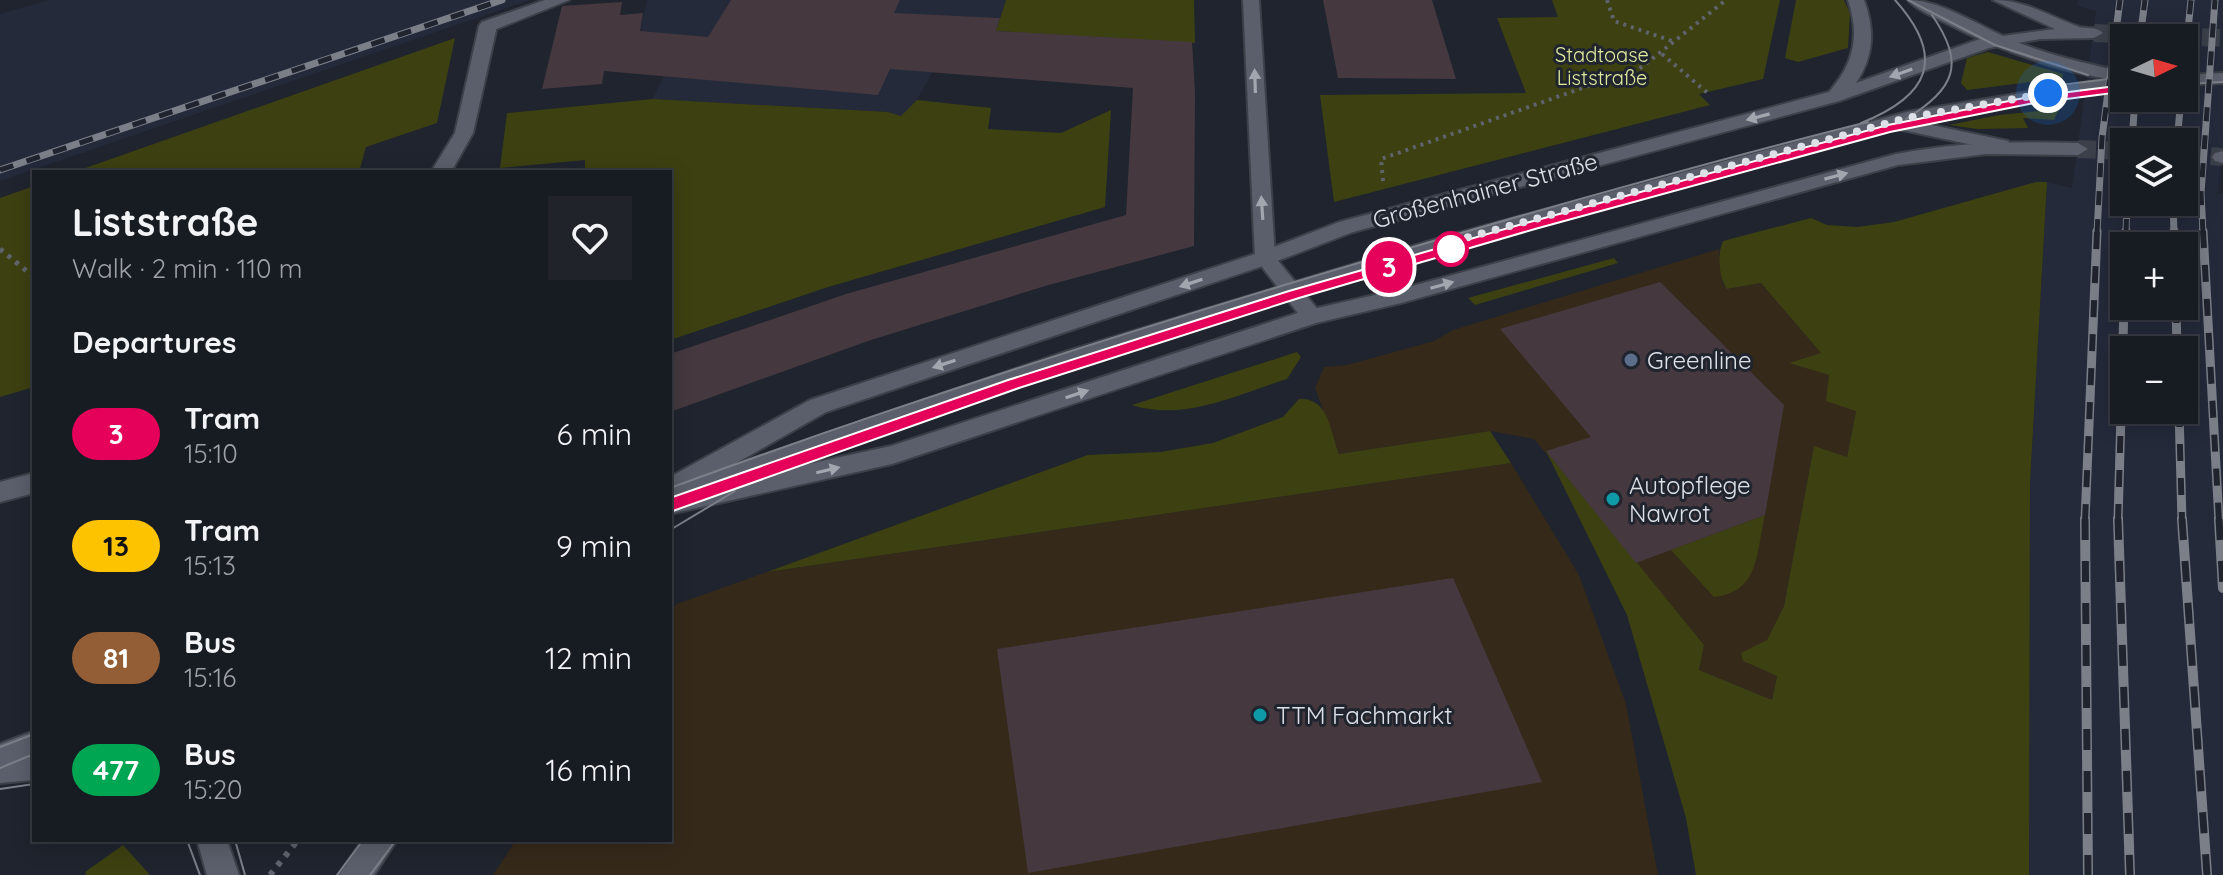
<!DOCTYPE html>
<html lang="en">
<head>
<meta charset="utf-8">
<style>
	body { margin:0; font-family:Quicksand,sans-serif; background:#20242a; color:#f1f3f6; height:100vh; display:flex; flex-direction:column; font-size:30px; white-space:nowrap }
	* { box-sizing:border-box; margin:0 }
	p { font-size:26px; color:#9ea1a5 }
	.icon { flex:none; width:44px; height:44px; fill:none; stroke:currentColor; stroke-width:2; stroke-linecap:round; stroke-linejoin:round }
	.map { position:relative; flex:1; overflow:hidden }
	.details { position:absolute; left:32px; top:170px; width:640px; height:672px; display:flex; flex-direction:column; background:#171b22; border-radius:0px; box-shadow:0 4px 20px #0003,0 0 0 2px #363940 }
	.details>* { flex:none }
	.badge { padding:0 16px; border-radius:26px; font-size:28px; line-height:52px }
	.needle { width:52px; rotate:85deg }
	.buttons { position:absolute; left:2110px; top:24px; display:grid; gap:16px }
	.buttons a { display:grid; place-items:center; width:88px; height:88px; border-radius:0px; background:#171b22; box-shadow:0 4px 20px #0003,0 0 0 2px #363940; font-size:40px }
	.you { position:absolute; width:40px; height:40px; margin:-20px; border:6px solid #fff; border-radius:50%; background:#1a73e8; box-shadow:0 0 0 12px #1a73e833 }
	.map>.badge { position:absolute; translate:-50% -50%; box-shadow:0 0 0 4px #fff }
	h2 { padding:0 40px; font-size:30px; line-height:72px }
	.round { display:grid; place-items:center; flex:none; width:84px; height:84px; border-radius:0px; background:#20242a }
	.summary { display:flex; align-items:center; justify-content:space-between; height:136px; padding:0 40px }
	h1 { font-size:38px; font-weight:700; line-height:60px }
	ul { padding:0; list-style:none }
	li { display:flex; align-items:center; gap:24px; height:112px; padding:0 40px }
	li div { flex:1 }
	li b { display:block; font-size:30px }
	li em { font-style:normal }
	li .badge { min-width:88px; font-weight:700; text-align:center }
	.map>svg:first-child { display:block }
	.commercial { fill:#35291a }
	.built { fill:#242a3a; fill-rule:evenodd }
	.green { fill:#3d4011 }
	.building { fill:#45393f }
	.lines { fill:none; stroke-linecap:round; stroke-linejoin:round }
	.secondary-tunnel { stroke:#3c404a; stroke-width:18; stroke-dasharray:18 9; stroke-linecap:butt }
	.lane-casing { stroke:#3c4048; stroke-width:4 }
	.street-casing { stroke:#3c4048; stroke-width:4 }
	.secondary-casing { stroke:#3c4048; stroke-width:4 }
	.path-far2 { stroke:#5f636c; stroke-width:4; stroke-dasharray:3 5; stroke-linecap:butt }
	.path-far1 { stroke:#5f636c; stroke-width:5; stroke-dasharray:4 6; stroke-linecap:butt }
	.path { stroke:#5f636c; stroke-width:6; stroke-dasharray:5 7; stroke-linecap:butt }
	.lane { fill:#5a5f6b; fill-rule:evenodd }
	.street { fill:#5a5f6b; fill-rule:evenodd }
	.secondary { fill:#5a5f6b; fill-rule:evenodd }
	.tram { stroke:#7b7f88; stroke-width:2 }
	.rail-far2-casing { stroke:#7b7f88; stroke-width:7 }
	.rail-far1-casing { stroke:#7b7f88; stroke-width:9 }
	.rail-casing { stroke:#7b7f88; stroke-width:10 }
	.rail-far2 { stroke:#1f242e; stroke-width:5; stroke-dasharray:14; stroke-linecap:butt }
	.rail-far1 { stroke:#1f242e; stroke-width:6; stroke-dasharray:17; stroke-linecap:butt }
	.rail { stroke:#1f242e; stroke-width:7; stroke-dasharray:21; stroke-linecap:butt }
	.oneway { fill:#a2a6af }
	.line { fill:#e5005a; stroke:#fff; stroke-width:2 }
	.walk { stroke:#dde0e7; stroke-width:8; stroke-dasharray:0 14.4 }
	.stop-dot { fill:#fff; stroke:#e5005a; stroke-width:4 }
	.service-dot { fill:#5c6f8a; stroke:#1f242e; stroke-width:3 }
	.culture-dot { fill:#0f9aa8; stroke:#1f242e; stroke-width:3 }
	.labels { text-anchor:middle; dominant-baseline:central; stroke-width:6; stroke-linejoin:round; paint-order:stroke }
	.far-park-label { font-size:20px; fill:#e2eb9d; stroke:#1f242e }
	.street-label { font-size:24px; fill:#dde0e7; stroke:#1f242e }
	.poi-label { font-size:24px; fill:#dde0e7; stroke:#1f242e; text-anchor:start }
</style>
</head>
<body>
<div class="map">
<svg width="2223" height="875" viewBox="0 0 2223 875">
	<rect width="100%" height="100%" fill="#1f242e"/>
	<path class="commercial" d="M1719,249L1723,285L1728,289L1761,283L1822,354L1791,362L1829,375L1856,411L1847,457L1814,447L1784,606L1767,640L1743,661L1777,676L1772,700L1699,670L1704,645L1534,439L1490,431L1339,454L1315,388L1324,367L1347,365L1434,341L1453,330Z
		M1511,463L1579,575L1626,704L1658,875H493L516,840H670V610L677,604L767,572Z"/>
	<path class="built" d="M49,0H530L0,181V14Z
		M647,0H1006L1000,18L954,16L932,73L917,100L901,117L888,112L653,99L678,44L640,31Z
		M2078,0H2223V143L2218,193L2223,194V875H2029L2030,483L2047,182L2072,188L2096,11L2077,6ZM2124,38H2184V98H2124ZM2124,142H2184V202H2124ZM2124,246H2184V306H2124ZM2124,350H2184V410H2124Z"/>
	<path class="green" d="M1006,0H1194L1195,43L996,31Z
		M1552,0H1780L1763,79L1699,94L1710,105L1334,202L1320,95L1526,93L1497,18L1558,17Z
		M1796,0H1844L1850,13L1848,48L1798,62L1785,58Z
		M455,38L437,123L366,147L359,172H74Z
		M1988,52L2063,74L2062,78L1967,90L1961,83L1967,58Z
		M653,99L888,112L901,116L917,100L991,108L988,129L1061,133L1111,110L1105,207L828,287L670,340V172H585V160L500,168L507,113Z
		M2059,109L2054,120L2023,118L2028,128L1978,129L1949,125L1999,115Z
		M2036,182H2047L2030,483L2029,875H1696L1686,818L1627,615L1546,451L1704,645L1699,670L1772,700L1777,676L1743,661L1741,653L1767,640L1784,606L1814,446L1847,457L1856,411L1826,401L1829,375L1789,363L1821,353L1761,283L1727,289C1719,279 1717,253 1723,241L1811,218L1827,225L1857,227L1894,222Z
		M34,186V387L0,397V198Z
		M1614,258L1618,263L1475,305L1468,298Z
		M1297,352L1301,357L1287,379C1238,394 1184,422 1132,405Z
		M1299,399C1329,397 1330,431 1339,454L1490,431L1511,463L767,572L1088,455L1160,452L1213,443L1283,417Z
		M1765,515C1756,553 1760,592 1714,597L1671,550Z
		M123,845L150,875H86L85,872Z"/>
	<path class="building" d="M731,0H900L894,13L1000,18L996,31L1192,42L1195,92L1194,246L1045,286L871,340L670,412V354L846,294L1126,215L1133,88L890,69L878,95L604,71L602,84L542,89L562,6L622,2L620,15L643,13L640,31L708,37Z
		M1323,0H1432L1456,79L1338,78Z
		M1660,282L1784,405L1765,515L1636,563L1546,451L1591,437L1500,329Z
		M1453,578L1542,782L1028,873L997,649Z"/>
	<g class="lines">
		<path class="secondary-tunnel" d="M2094,33L2223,38
			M2078,149L2124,151
			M2184,154L2222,157"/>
		<g class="lane-casing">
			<path id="lane" d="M545,0H569L494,30H482L479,26L482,22Z
				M1908,0C1944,0 1986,31 2022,44C2056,57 2089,64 2124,72V87L1917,122L2008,141L2011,145L2001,151L1893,128L1454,248L1084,363L670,507V487L1068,351L1440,238L1907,112L2107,79C2050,68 1996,49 1944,22C1932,16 1917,10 1908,0Z
				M2223,73V83L2184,85V75Z
				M34,473V493L0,502V482Z"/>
		</g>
		<g class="street-casing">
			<path id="street" d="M1243,0H1259L1275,257L1323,316L1320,321H1304L1255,258Z
				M488,21L497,26L473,133L451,172H431L455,133L479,26Z"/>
		</g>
		<g class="secondary-casing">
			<path id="secondary" d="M1848,0H1864C1875,30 1874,56 1856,83L1980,39L2055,29L1993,0C2025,0 2049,16 2079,27C2088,29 2095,26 2103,33L2094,38L2040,39L1989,48L1839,101L1353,232L1272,263L826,412L689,490L891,446L1304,311L1401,289L1896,154C1957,142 2016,141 2078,143L2088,149L2078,155L1986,154L1898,165L1401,303L1316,323L892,464L670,514V477L810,400L1258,253L1339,222L1829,92C1854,64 1860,36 1848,0Z
				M2223,151V163L2215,161L2212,157L2215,153Z
				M34,731V780L0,783V744Z
				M197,840H227L239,875H207Z
				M363,840H397L374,875H339Z"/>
		</g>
		<path class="path-far2" d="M1607,0L1614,21L1675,42
			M1662,54L1710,95
			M1383,181L1381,159L1642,67L1726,0"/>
		<path class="path-far1" d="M0,249L34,277"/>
		<path class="path" d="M270,875L298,840"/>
		<use href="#lane" class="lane"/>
		<use href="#street" class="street"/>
		<use href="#secondary" class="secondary"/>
		<path class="tram" d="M1908,0L1995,45L2088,75
			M2184,84L2223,82
			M2037,88L2124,77
			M1906,119C1955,88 1966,65 1932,15
			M1861,123C1929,96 1947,58 1895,0
			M670,488C915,398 1162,320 1413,247C1564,203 1715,160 1868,122
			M670,505L1034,377L1402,263L1877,131L2000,106L2124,89
			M670,530L735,491
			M0,747L34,734
			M0,768L34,754
			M0,789L34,784
			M187,840L200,875
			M235,840L245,875
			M337,875L363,840
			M370,875L396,840"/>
		<g class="rail-far2-casing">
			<path id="rail-far2" d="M2140,38L2145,0
				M2184,70L2191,0
				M2132,142L2135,98
				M2177,142L2181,98
				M0,170L502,0
				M2173,202L2174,233
				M2097,233L2102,138L2120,0
				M2126,233L2127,202
				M2203,233L2201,193L2215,0"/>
		</g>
		<g class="rail-far1-casing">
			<path id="rail-far1" d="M2174,231V246
				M2203,231L2219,521
				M2126,246V231
				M2176,306L2177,350
				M2179,410L2182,521
				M2085,521L2097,231
				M2118,521L2124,306"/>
		</g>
		<g class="rail-casing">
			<path id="rail" d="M2085,519L2088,875
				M2118,519L2130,875
				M2182,519L2207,875
				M2219,519L2223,588"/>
		</g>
		<use href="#rail-far2" class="rail-far2"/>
		<use href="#rail-far1" class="rail-far1"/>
		<use href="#rail" class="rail"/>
	</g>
	<defs><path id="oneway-solid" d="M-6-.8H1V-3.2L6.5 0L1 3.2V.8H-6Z" transform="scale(2)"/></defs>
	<g class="oneway">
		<use href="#oneway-solid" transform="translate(1901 73) rotate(161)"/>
		<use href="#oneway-solid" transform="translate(1255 81) rotate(-92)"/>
		<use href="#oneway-solid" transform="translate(1758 117) rotate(165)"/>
		<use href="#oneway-solid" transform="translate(1836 176) rotate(-15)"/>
		<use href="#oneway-solid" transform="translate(1262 208) rotate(-94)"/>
		<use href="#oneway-solid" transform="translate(1191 283) rotate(162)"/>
		<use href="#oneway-solid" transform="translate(1442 285) rotate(-16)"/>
		<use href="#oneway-solid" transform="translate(944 364) rotate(162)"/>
		<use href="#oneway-solid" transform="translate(1077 394) rotate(-18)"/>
		<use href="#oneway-solid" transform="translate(828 470) rotate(-13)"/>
	</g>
	<path class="line" d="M2124,85L2130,89L2128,91L2029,104L1890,132L1535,229L1299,298L1019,388L670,512L662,505L664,500L1008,380L1289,291L1526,223L1888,125L2029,97Z"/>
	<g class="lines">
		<path class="walk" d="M1451,249L1447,243L1907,118L2048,93"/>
	</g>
	<circle class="stop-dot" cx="1451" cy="249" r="16"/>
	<circle class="service-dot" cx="1631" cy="360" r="8"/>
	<g class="culture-dot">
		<circle cx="1613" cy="499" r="8"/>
		<circle cx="1260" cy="715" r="8"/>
	</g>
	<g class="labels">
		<g class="far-park-label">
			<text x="1602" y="54">Stadtoase<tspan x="1602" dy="23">Liststraße</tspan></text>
		</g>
		<g class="street-label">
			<text transform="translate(1485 190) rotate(-15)">Großenhainer Straße</text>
		</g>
		<g class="poi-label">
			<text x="1647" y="360">Greenline</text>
			<text x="1629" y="485">Autopflege<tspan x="1629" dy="28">Nawrot</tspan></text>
			<text x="1276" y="715">TTM Fachmarkt</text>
		</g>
	</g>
</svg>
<div class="buttons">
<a><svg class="needle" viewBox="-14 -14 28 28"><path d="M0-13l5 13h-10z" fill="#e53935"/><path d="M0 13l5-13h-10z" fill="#9ea1a5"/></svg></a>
<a><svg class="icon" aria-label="layers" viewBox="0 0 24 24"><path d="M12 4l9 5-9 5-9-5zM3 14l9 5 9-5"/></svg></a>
<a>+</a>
<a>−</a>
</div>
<div class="you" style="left:2048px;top:93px"></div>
<b class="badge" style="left:1389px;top:267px;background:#e5005a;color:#fff">3</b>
<section class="details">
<div class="summary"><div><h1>Liststraße</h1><p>Walk · 2 min · 110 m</p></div><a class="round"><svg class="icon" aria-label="heart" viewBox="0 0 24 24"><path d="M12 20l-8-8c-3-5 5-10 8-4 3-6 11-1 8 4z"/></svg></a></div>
<h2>Departures</h2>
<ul>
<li><span class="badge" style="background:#e5005a;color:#fff">3</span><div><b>Tram</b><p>15:10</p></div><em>6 min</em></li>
<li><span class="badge" style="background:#fdc300;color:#111">13</span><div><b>Tram</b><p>15:13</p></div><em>9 min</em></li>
<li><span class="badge" style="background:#935e36;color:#fff">81</span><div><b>Bus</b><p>15:16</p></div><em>12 min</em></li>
<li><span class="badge" style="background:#00a651;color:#fff">477</span><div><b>Bus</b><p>15:20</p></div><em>16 min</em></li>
</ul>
</section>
</div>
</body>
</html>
